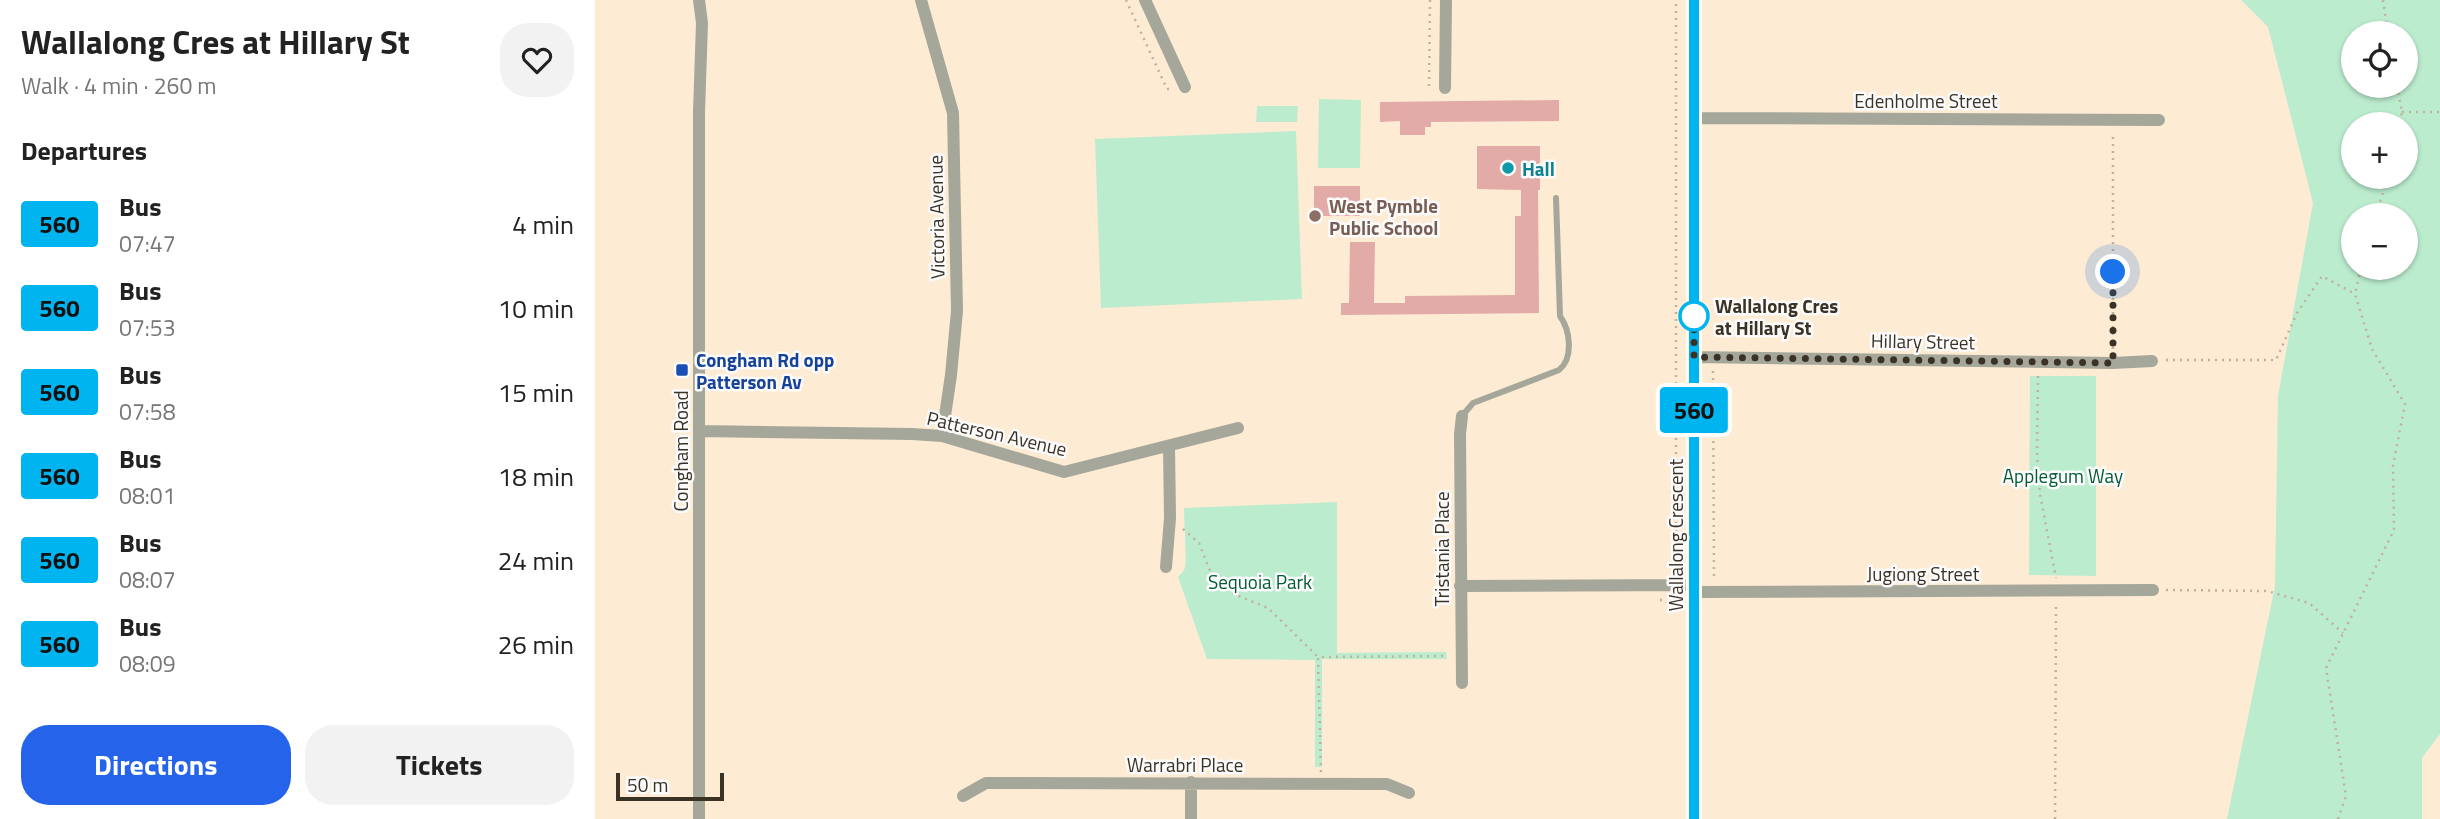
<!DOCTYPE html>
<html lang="en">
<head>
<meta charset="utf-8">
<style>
	body { margin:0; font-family:"Titillium Web",sans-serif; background:#f2f2f2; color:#222; height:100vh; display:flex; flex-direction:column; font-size:26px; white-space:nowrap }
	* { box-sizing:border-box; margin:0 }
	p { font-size:23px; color:#767676 }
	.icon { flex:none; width:38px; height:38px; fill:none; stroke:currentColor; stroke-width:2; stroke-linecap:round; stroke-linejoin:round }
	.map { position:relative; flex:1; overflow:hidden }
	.side { display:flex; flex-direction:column; background:#fff; width:595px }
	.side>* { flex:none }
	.badge { padding:0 14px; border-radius:5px; font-size:24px; line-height:46px }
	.tools { position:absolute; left:1746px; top:21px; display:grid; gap:14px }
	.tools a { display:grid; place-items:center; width:77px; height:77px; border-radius:50%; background:#fff; box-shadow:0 2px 5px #0004; font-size:35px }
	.scale { position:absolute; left:21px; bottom:18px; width:108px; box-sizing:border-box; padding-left:7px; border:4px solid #3b3226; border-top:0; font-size:19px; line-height:24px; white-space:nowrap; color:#3b3226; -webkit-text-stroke:5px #fbfbfb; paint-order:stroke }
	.you { position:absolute; width:35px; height:35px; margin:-18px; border:5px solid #fff; border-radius:50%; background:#1a73e8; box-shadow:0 0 0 10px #1a73e833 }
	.map>.badge { position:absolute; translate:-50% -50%; box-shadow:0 0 0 4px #fff }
	h2 { padding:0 21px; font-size:26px; line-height:63px }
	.round { display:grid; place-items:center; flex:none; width:74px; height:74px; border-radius:28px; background:#f2f2f2 }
	.overview { display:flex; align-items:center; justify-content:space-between; height:119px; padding:0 21px }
	h1 { font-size:33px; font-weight:700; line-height:52px }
	.cta { display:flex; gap:14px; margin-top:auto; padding:14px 21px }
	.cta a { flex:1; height:80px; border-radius:28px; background:#2563eb; color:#fff; font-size:28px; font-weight:700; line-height:80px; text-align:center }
	.cta a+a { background:#f2f2f2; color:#222 }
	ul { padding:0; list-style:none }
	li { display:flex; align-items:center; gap:21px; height:84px; padding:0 21px }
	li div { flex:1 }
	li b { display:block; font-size:26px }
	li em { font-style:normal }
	li .badge { min-width:77px; font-weight:700; text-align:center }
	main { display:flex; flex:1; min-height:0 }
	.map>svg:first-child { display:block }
	.green { fill:#bbecce; fill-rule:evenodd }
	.building { fill:#e2aba8 }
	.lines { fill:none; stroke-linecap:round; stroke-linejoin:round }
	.path { stroke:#c1b19d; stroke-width:2.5; stroke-dasharray:2 5; stroke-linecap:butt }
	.lane { stroke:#a4a799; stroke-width:6 }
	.street { stroke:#a4a799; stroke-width:12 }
	.line-casing { stroke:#fff; stroke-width:16 }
	.line { stroke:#00b5ef; stroke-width:10 }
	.walk { stroke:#3b3226; stroke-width:7; stroke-dasharray:0 12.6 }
	.culture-dot { fill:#0f9aa8; stroke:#fbfbfb; stroke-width:2.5 }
	.education-dot { fill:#8d6e63; stroke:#fbfbfb; stroke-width:2.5 }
	.stop-dot { fill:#fff; stroke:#00b5ef; stroke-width:3.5 }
	.transit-dot { fill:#1a4fb4; stroke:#fbfbfb; stroke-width:2.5 }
	.labels { text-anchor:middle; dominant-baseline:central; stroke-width:5; stroke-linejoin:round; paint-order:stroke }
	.street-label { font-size:19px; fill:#3b3226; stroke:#fbfbfb }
	.culture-label { font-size:19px; font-weight:bold; fill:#0d838f; stroke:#fbfbfb; text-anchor:start }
	.education-label { font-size:19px; font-weight:bold; fill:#785e54; stroke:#fbfbfb; text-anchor:start }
	.stop-label { font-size:19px; font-weight:bold; fill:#3b3226; stroke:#fbfbfb; text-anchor:start }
	.transit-label { font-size:19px; font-weight:bold; fill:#164399; stroke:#fbfbfb; text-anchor:start }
	.park-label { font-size:19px; fill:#045a36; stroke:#fbfbfb }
</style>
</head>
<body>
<main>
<section class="side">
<div class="overview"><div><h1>Wallalong Cres at Hillary St</h1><p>Walk · 4 min · 260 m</p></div><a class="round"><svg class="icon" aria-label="heart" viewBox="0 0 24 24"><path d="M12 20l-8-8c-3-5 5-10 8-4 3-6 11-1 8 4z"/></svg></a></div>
<h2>Departures</h2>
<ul>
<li><span class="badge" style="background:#00b5ef;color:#111">560</span><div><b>Bus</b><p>07:47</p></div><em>4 min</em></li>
<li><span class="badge" style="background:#00b5ef;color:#111">560</span><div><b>Bus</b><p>07:53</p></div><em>10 min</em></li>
<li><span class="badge" style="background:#00b5ef;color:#111">560</span><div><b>Bus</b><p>07:58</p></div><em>15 min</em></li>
<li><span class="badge" style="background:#00b5ef;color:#111">560</span><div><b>Bus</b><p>08:01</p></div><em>18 min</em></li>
<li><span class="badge" style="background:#00b5ef;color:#111">560</span><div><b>Bus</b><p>08:07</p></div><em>24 min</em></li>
<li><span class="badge" style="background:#00b5ef;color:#111">560</span><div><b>Bus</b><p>08:09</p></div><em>26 min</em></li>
</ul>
<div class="cta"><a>Directions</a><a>Tickets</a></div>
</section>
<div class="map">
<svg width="1845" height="819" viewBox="0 0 1845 819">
	<rect width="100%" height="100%" fill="#feebd3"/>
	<path class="green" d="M1646,0H1845V734L1827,758V819H1632L1680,586L1683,396L1718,203L1673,27ZM1759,33H1811V86H1759ZM1759,124H1811V177H1759ZM1759,215H1811V268H1759Z
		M724,99L766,100L765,168H723Z
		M662,106H703L702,122H661Z
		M701,131L707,299L506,308L500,139Z
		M1435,376H1501V576L1434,575Z
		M742,502V653L851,652L852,659H727V767H720V660L612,659L583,577C586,574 588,572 590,568C592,561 589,519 589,508Z"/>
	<path class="building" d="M964,100V121L836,122V127H830V135H805V121L785,122V102Z
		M882,146H945V190H943L944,313L746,315V303H754L755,242H780L779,303H810V296L920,295V216H926V190L882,189Z
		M719,186H765V216H719Z"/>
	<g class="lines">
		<path class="path" d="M531,0L572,89H575
			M835,0L834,88H837
			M1788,0L1793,33
			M1802,86L1807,112L1804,124
			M1807,112H1845
			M1781,215L1793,177
			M1518,349V132
			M1571,360H1681L1702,313L1727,276L1760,294
			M1118,371L1119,578
			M1443,376L1442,453L1445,494L1461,578
			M588,529L604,543L619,581L634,592L673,608L723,657
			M1081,573V0
			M1571,590L1672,591L1714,603L1748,633
			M1065,600H1070L1081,612
			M726,772L723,657L852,656
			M1460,819L1461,602
			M1743,819L1751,796L1731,668L1799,530L1798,466L1810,404L1777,349L1760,294L1766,268"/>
		<path class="lane" d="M867,416L878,403L964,370C979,358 975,330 965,316L961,198"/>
		<path class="street" d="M104,0L107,23L104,112V819
			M326,0L358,113L362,311L356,375L347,436
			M550,0L590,87
			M850,88L851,0
			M1098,118L1564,120
			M1099,357L1518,363L1557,361
			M105,431L317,434L347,436L469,472L643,428
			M571,567L575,518L574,446
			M865,586L1099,585
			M1099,592L1558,590
			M867,683L865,434L867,416
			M596,782V819
			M368,796L391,783L792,784L814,793
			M1099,819V0"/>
	</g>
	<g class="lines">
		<g class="line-casing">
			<path id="line" d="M1099,0V819"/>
		</g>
		<use href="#line" class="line"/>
		<path class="walk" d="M1099,316V304V357L1518,363V272"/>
	</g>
	<circle class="culture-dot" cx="913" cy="168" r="7"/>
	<circle class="education-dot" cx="720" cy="216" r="7"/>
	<circle class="stop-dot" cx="1099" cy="316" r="14"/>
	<rect class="transit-dot" x="80" y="363" width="14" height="14" rx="3.5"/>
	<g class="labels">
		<g class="street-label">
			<text x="1331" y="100">Edenholme Street</text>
			<text transform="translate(341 217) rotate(-91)">Victoria Avenue</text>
			<text transform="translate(1328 341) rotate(1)">Hillary Street</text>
			<text transform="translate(402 433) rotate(13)">Patterson Avenue</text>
			<text transform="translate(85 451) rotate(-90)">Congham Road</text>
			<text transform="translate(1080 535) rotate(-90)">Wallalong Crescent</text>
			<text transform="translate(846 549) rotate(-90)">Tristania Place</text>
			<text x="1328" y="573">Jugiong Street</text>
			<text x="590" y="764">Warrabri Place</text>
		</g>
		<g class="culture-label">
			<text x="927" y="168">Hall</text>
		</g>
		<g class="education-label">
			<text x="734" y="205">West Pymble<tspan x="734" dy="22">Public School</tspan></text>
		</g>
		<g class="stop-label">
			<text x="1120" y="305">Wallalong Cres<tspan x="1120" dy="22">at Hillary St</tspan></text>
		</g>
		<g class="transit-label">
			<text x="101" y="359">Congham Rd opp<tspan x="101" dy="22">Patterson Av</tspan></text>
		</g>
		<g class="park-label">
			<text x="1468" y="475">Applegum Way</text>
			<text x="665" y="581">Sequoia Park</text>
		</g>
	</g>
</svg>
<div class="tools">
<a><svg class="icon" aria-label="locate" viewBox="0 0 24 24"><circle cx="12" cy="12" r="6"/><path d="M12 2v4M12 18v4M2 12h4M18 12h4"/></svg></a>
<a>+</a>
<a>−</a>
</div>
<div class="scale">50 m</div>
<div class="you" style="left:1518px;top:272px"></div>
<b class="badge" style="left:1099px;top:410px;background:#00b5ef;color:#111">560</b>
</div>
</main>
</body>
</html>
